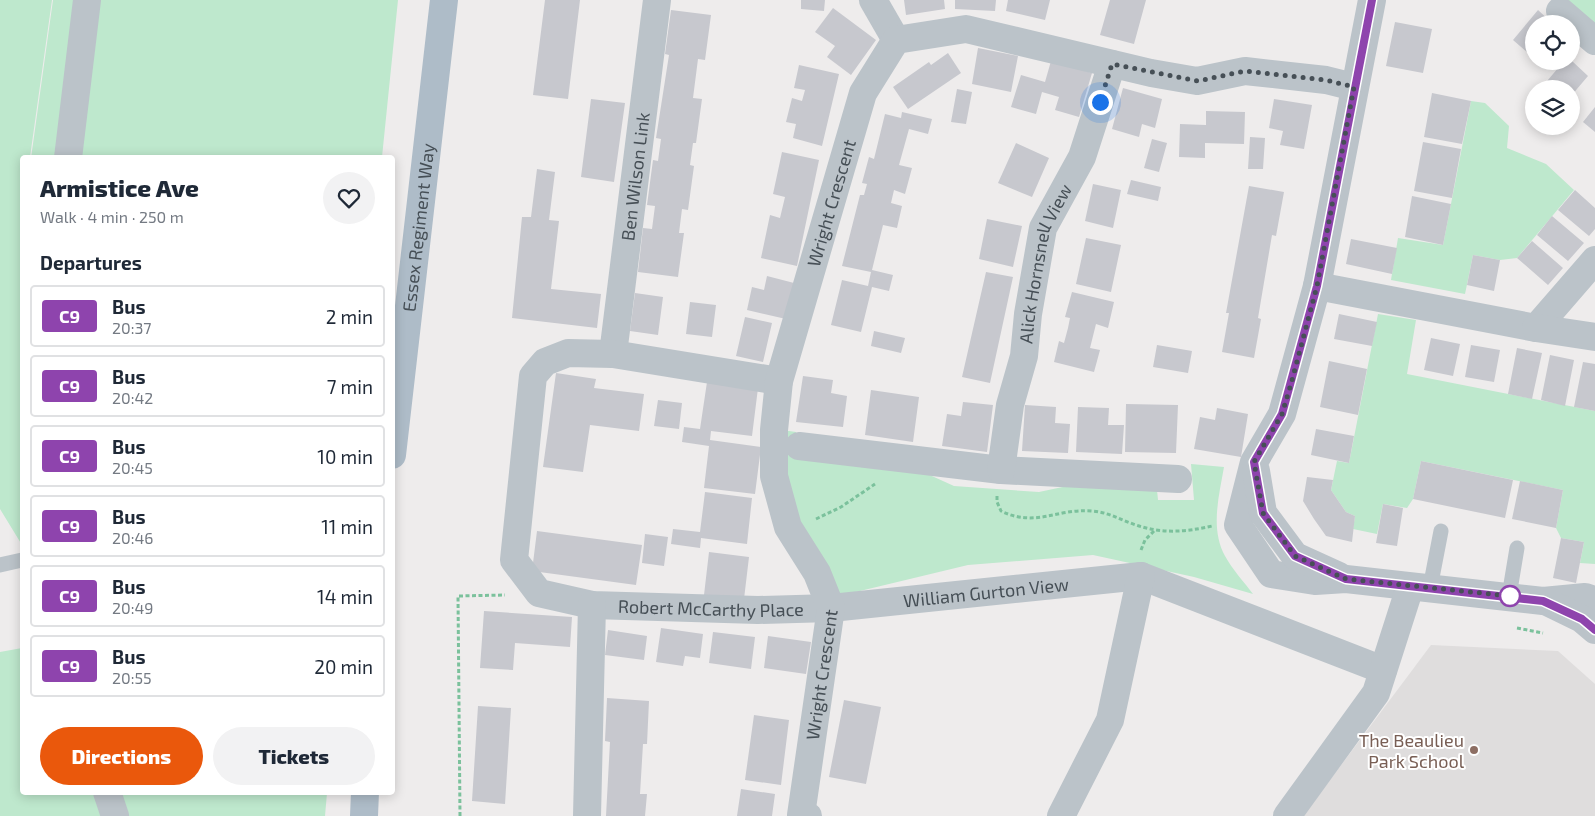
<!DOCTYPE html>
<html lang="en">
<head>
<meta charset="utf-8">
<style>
	body { margin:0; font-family:"Exo 2",sans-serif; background:#f2f2f3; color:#1f2937; height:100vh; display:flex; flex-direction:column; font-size:19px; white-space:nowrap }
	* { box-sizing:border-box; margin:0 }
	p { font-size:16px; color:#747a83 }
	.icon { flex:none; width:28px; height:28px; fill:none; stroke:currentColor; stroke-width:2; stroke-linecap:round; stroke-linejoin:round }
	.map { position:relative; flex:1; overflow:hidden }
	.sheet { position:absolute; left:20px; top:155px; width:375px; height:640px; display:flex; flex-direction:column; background:#fff; border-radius:5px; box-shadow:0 2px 12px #0003 }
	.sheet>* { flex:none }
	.badge { padding:0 10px; border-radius:4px; font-size:18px; line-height:32px }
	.fabs { position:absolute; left:1525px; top:15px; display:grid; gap:10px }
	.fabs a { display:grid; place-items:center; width:55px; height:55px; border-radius:50%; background:#fff; box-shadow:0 2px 12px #0003; font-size:25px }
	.you { position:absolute; width:25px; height:25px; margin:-12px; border:4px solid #fff; border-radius:50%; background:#1a73e8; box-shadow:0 0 0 8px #1a73e833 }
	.map>.badge { position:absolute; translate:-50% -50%; box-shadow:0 0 0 2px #fff }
	h2 { padding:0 20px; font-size:19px; line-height:45px }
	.round { display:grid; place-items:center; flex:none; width:52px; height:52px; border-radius:26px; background:#f2f2f3 }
	.overview { display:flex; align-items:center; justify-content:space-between; height:85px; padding:0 20px }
	h1 { font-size:24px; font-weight:800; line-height:38px }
	.action { display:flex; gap:10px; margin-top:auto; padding:10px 20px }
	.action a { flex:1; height:58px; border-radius:30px; background:#ea580c; color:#fff; font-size:20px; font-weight:800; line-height:58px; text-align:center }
	.action a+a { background:#f2f2f3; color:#1f2937 }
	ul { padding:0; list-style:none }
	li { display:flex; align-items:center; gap:15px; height:62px; margin:0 10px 8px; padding:0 10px; border:2px solid #e0e1e3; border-radius:5px }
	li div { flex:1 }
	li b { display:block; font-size:19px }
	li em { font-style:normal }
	li .badge { min-width:55px; font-weight:700; text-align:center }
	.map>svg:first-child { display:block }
	.education { fill:#dfdddd }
	.green { fill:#bee8cd }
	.building { fill:#c7c8ce }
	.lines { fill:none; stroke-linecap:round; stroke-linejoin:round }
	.path { stroke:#7bc19c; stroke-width:3; stroke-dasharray:4 2.5; stroke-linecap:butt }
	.lane { stroke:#bbc3c9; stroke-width:15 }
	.street { stroke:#bbc3c9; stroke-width:28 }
	.primary { stroke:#aebcc8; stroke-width:28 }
	.line-casing { stroke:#fff; stroke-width:11 }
	.line { stroke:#8e44ad; stroke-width:8 }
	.walk { stroke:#464f56; stroke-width:5; stroke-dasharray:0 9 }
	.stop-dot { fill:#fff; stroke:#8e44ad; stroke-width:2.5 }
	.education-dot { fill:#8d6e63; stroke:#fff; stroke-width:2 }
	.labels { text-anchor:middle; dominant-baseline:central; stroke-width:4; stroke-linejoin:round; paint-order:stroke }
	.street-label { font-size:18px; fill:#464f56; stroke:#fff }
	.education-label { font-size:18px; fill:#785e54; stroke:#fff; text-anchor:end }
</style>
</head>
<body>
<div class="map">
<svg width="1595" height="816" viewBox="0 0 1595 816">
	<rect width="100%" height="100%" fill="#eeecec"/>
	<path class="education" d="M1431,645L1558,651L1595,684V816H1303Z"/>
	<path class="green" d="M0,0H52L30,157L22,158V545L0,509Z
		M53,0H398L382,157L31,158Z
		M1559,0H1595V24Z
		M1471,101L1485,103L1509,126L1507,148L1546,164L1574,190L1517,258L1500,260L1473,255L1465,294L1391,280L1398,238L1443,245Z
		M1378,314L1416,320L1407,374L1595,411V564L1580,563L1584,542L1561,538L1556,528L1563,490L1421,461L1413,499L1407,508L1383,504L1377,534L1353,529L1355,516L1346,512L1331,490L1337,461L1349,463Z
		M782,430L796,432L793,455L923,472L954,486L1039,492L1072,485L1157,490L1158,500H1194L1191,464L1224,467C1219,496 1210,529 1225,556C1232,569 1244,582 1253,594L1194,577L1093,555L968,565L835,597L800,529L782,480Z
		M22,648V792L327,793L325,816H0V652Z"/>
	<path class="building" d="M545,0H580L568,99L533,95Z
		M801,0H825L824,11L801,9Z
		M904,0H944L945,9L906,15Z
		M955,0H996L995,11L955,9Z
		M1008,0H1050L1045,20L1006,11Z
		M1110,0H1146L1134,44L1100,35Z
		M833,8L876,40L851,75L827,57L835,46L815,32Z
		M671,10L711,15L705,60L698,59L693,98L702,99L696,143H693L690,165L694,166L688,210L682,209L679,233H684L678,277L638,272L643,228L652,229L655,206L647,205L653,160L658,161L661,139L656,138L669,55L665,54Z
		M1538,10L1553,24H1534V58L1513,40Z
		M1395,22L1432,29L1423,73L1386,66Z
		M978,48L1018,56L1011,92L972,84Z
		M948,53L961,73L908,109L893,87L929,62L931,65Z
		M1051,61L1092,73L1079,117L1055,110L1059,97L1042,92L1036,114L1011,107L1021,75L1045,82Z
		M1564,61H1572L1588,76L1571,96V89L1542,87Z
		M799,65L839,74L822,146L793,138L796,124L786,122L792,98L802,101L805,90L794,88Z
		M1123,88L1162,99L1155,128L1142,124L1139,137L1112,129Z
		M957,89L972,92L966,124L951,122Z
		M1432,93L1471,101L1462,144L1424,137Z
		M591,99L625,103L614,182L581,177Z
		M1274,99L1312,105L1304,149L1280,145L1283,131L1269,128Z
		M1595,107V132L1583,122Z
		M1206,111L1245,112L1244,144L1205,143V158L1179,157L1180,124L1206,125Z
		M902,112L932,119L928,134L909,129L899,165L912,168L905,194L894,190L891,203L902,206L897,228L883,225L872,270L893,275L889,291L872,287L861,332L831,325L842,280L868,286L871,272L842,266L860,195H864L867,184L862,183L869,157L874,159L885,114L901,118Z
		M1250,137L1265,138L1263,169H1248Z
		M1152,139L1167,143L1159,172L1144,168Z
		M1423,142L1461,149L1452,198L1414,191Z
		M1016,143L1049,158L1032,197L998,183Z
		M782,152L819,160L797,266L761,258L770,215L780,218L785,197L773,194Z
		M537,169L555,172L549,220L559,221L551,289L601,294L597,328L512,318L522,217H531Z
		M1131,180L1161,187L1158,201L1127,194Z
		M1093,184L1121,190L1113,228L1085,221Z
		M1249,186L1284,192L1276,236L1272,235L1258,318L1261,319L1254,358L1222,352L1229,313H1226Z
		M1575,190L1595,208V229L1589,236L1558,210Z
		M1412,196L1451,204L1443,245L1405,237Z
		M1552,216L1584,243L1568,261L1537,235Z
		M987,219L1022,226L1013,267L979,259Z
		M1086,238L1121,245L1111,292L1076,284Z
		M1351,239L1397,248L1392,274L1346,264Z
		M1532,241L1563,268L1548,285L1517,258Z
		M1473,255L1500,260L1494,291L1467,285Z
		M986,272L1013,277L990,383L962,377Z
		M767,276L794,283L786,319L747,310L752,287L764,290Z
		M1072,292L1114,302L1108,328L1096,324L1090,348L1100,350L1094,372L1054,362L1059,341L1064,343L1068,328L1070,318L1065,317Z
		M635,293L663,297L658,335L630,331Z
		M690,302L716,305L712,337L686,334Z
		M1339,314L1377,322L1372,346L1334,339Z
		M745,317L772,323L763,362L736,356Z
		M874,331L905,338L901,353L871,346Z
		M1431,338L1460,344L1453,376L1424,370Z
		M1157,345L1192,351L1188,373L1153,367Z
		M1471,345L1500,350L1494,382L1465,377Z
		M1517,348L1542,353L1532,399L1508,394Z
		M1550,355L1574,360L1565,406L1541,400Z
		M1329,361L1367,369L1358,415L1320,407Z
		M1583,362L1595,364V411L1574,407Z
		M556,373L596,379L594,388L644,394L639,431L590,425L583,472L543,467Z
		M803,376L833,380L831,393L847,396L843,427L796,422Z
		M707,382L758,388L752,436L711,431L710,440L761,447L755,494L704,488L709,446L682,442L684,427L700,429Z
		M871,390L919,397L913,442L865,435Z
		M658,400L682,403L679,429L654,426Z
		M963,402L993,405L987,452L942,446L947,414L961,416Z
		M1126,404L1178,405L1176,453L1125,452Z
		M1025,405L1056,407L1055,423L1070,424L1068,453L1022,451Z
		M1078,407L1109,408L1108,425H1124L1122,454L1076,452Z
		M1217,408L1248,414L1241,457L1194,449L1200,417L1215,420Z
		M1316,429L1354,436L1349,463L1311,455Z
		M1421,461L1513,480L1505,518L1413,499Z
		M1307,477L1333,480L1331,490L1346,512L1355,516L1352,542L1326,536L1314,519L1303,501Z
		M1520,481L1563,490L1556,528L1512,519Z
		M705,492L752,498L747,544L701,538L700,548L671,544L673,529L700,532Z
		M1383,504L1403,508L1397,546L1376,543Z
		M537,531L642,545L636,585L532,571Z
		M645,534L668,537L664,566L642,563Z
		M1561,538L1584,542L1576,583L1553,578Z
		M709,552L749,557L744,599L704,595Z
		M484,611L572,617L570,647L515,643L513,670L480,668Z
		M661,628L703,634L700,658L685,656L683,666L656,662Z
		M608,630L647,636L644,660L605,655Z
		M713,632L755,637L751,669L709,663Z
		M768,636L811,642L806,674L764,668Z
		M607,698L649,701L647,744H643L640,794H647L645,816H606L610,742L605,741Z
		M844,700L881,707L866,784L829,777Z
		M478,706L511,708L505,804L472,801Z
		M754,715L789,720L781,785L745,780Z
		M741,789L775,794L772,816H737Z"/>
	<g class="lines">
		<path class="path" d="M997,496V502L1001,511C1036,528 1057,508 1092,511C1108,512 1121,520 1136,525C1162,534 1186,532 1212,526
			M816,519L841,507L875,484
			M1141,550L1145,540L1154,531
			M1517,628L1543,633
			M460,816L458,596L505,595"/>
		<path class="lane" d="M0,565L22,560
			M1430,588L1441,531
			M1509,596L1517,548"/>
		<g class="street">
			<path d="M873,0L896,40"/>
			<path d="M1372,0L1317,286L1282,414L1254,462L1238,525L1271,574L1315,581L1346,579L1543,601L1585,597L1595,600"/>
			<path d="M1560,11L1595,41"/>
			<path d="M68,158L87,0"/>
			<path d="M1317,286L1536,328L1595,260"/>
			<path d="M1536,328L1595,337"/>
			<path id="s1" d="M613,354L657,0"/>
			<path id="s2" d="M779,381L613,354L568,353L545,362L533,376L514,560L539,593L592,605L758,610L831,608L1141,576L1383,670"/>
			<path d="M799,446L1001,470L1178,479"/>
			<path id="s3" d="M1001,470L1010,405L1024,356L1028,314L1043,228L1082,157L1112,64"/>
			<path d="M1256,471L1263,513L1295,556L1339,576"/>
			<path d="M1545,601L1582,619L1595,630"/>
			<path d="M107,792L115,816"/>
			<path d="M587,816L592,605"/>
			<path id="s4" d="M808,816L801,815L831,608L817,573L788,527L774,476V430L779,381L863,93L896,40L966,29L1151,73L1197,81L1245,71L1326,80L1354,87"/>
			<path d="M1061,816L1110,720L1141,576"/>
			<path d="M1287,816L1376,693L1410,587"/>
		</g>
		<g class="primary">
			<path id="s5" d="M392,455L444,0"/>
			<path d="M364,816L365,792"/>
		</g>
	</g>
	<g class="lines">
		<g class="line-casing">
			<path id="line" d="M1372,0L1317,286L1282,414L1254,462L1263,513L1295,556L1346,579L1543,601L1582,619L1595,630"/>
		</g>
		<use href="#line" class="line"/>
		<path class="walk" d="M1100,102L1112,64L1198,81L1245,71L1326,80L1354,87L1317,286L1291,384L1282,414L1254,462L1263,513L1295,556L1346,579L1510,596"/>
	</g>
	<circle class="stop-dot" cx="1510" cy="596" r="10"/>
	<circle class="education-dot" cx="1474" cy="750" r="5"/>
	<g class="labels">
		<g class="street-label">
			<text stroke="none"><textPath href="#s1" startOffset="179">Ben Wilson Link</textPath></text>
			<text stroke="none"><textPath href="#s4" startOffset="642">Wright Crescent</textPath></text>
			<text stroke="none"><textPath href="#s5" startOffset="229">Essex Regiment Way</textPath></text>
			<text stroke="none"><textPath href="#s3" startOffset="212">Alick Hornsnell View</textPath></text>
			<text stroke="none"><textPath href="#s2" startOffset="932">William Gurton View</textPath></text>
			<text stroke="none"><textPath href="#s2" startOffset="656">Robert McCarthy Place</textPath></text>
			<text stroke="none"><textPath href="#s4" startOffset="149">Wright Crescent</textPath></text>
		</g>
		<g class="education-label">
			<text x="1464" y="740">The Beaulieu<tspan x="1464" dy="21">Park School</tspan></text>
		</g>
	</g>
</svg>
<div class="fabs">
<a><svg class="icon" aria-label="locate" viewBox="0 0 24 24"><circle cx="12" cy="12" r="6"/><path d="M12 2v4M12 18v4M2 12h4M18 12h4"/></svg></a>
<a><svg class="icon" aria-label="layers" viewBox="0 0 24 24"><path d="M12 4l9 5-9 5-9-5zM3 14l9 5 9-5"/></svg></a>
</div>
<div class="you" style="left:1100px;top:102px"></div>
<section class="sheet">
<div class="overview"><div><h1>Armistice Ave</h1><p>Walk · 4 min · 250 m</p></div><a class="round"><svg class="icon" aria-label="heart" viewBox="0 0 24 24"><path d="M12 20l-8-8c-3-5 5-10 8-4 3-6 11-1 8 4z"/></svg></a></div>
<h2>Departures</h2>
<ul>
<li><span class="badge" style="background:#8e44ad;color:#fff">C9</span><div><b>Bus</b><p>20:37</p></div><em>2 min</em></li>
<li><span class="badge" style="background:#8e44ad;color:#fff">C9</span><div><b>Bus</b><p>20:42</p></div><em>7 min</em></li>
<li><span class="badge" style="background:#8e44ad;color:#fff">C9</span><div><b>Bus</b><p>20:45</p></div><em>10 min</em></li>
<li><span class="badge" style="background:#8e44ad;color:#fff">C9</span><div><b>Bus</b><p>20:46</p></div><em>11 min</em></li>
<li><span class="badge" style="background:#8e44ad;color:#fff">C9</span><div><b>Bus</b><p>20:49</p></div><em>14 min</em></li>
<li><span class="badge" style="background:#8e44ad;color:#fff">C9</span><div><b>Bus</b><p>20:55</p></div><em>20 min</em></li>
</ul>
<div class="action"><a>Directions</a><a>Tickets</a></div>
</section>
</div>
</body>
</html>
